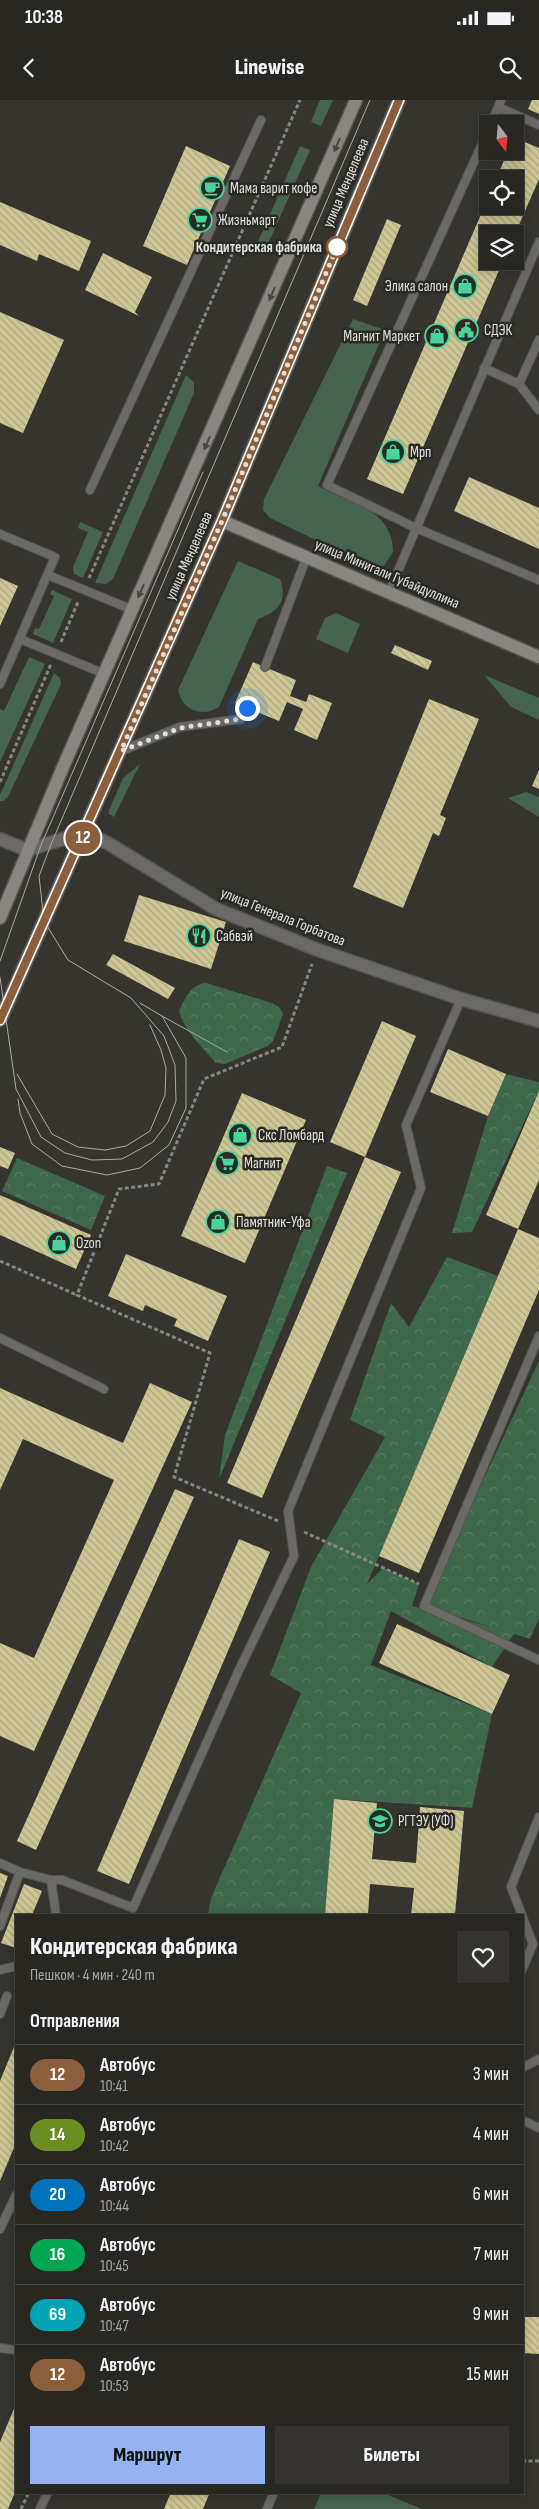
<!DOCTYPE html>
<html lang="ru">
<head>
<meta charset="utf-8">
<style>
	body { margin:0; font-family:"Sofia Sans Condensed",sans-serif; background:#34332f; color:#f1f3f6; height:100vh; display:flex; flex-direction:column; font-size:19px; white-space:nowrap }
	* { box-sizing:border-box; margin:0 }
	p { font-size:16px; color:#a5a5a5 }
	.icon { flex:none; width:28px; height:28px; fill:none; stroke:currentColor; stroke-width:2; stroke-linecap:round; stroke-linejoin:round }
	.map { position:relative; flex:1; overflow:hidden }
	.side { position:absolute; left:15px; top:1814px; width:509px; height:580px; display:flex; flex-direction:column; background:#282722; border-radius:0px; box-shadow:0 2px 12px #0003,0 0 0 1px #444440 }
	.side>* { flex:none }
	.badge { padding:0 10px; border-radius:16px; font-size:18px; line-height:32px }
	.needle { width:32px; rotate:164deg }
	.buttons { position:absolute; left:479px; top:15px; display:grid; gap:10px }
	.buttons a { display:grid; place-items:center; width:45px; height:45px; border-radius:0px; background:#282722; box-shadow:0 2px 12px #0003,0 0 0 1px #444440; font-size:25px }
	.you { position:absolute; width:25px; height:25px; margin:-12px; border:4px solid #fff; border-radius:50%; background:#1a73e8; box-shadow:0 0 0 8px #1a73e833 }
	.map>.badge { position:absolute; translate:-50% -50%; box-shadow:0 0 0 2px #fff }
	h2 { padding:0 15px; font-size:19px; line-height:45px }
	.round { display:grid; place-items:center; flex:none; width:52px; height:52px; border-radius:0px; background:#34332f }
	.summary { display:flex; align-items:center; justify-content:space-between; height:85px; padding:0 15px }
	h1 { font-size:24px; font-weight:800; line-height:38px }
	.primary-button { display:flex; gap:10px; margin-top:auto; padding:10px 15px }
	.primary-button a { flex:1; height:58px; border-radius:0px; background:#95b2f1; color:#111; font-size:20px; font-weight:800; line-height:58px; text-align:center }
	.primary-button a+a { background:#34332f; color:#f1f3f6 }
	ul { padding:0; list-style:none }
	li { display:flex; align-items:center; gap:15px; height:60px; padding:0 15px; border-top:1px solid #444440 }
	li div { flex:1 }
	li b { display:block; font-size:19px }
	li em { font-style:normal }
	li .badge { min-width:55px; font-weight:700; text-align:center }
	.status { display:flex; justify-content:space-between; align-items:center; height:35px; padding:0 25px; background:#282722; direction:ltr }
	.status svg { height:14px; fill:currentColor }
	header { display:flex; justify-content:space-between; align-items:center; height:65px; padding:0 15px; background:#282722; font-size:22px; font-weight:800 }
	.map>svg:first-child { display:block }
	.green { fill:#466450 }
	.forest { fill:url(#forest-crowns) }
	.building { fill:url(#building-back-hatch) }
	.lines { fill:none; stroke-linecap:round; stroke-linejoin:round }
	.service-casing { stroke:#54534d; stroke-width:10 }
	.minor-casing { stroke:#54534d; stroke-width:15 }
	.secondary-casing { stroke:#54534d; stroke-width:15 }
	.path { stroke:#868580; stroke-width:3; stroke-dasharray:4 2.5; stroke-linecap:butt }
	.service { stroke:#6b6966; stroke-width:8 }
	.minor { stroke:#6b6966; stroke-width:12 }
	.secondary { stroke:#898682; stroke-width:12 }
	.tram { stroke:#aaa9a4; stroke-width:1 }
	.oneway { fill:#474640 }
	.line-casing { stroke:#fff; stroke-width:11 }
	.line { stroke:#8b5e3c; stroke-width:8 }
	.walk { stroke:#e0dfdb; stroke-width:5; stroke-dasharray:0 9 }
	.stop-dot { fill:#fff; stroke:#8b5e3c; stroke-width:2.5 }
	.labels { text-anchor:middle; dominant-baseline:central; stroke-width:5; stroke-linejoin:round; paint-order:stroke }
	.street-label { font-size:15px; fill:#e0dfdb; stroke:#2b2a24 }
	.poi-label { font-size:15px; fill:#e0dfdb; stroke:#2b2a24; text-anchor:start }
	.stop-label { font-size:15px; font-weight:bold; fill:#e0dfdb; stroke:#2b2a24; text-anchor:end }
</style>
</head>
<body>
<div class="status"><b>10:38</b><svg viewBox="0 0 49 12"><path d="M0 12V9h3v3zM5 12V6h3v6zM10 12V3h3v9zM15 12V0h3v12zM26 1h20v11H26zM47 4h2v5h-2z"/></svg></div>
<header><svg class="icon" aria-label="back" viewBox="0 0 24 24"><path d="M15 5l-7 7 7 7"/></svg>Linewise<svg class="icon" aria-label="search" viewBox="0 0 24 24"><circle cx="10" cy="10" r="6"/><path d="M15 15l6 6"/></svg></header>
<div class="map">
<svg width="539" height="2409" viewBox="0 0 539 2409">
	<defs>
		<pattern id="forest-crowns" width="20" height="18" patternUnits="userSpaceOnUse" patternTransform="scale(1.25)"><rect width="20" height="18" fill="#3d684c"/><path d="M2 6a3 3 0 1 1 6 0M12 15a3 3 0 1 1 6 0" fill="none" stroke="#597d65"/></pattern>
		<pattern id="building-back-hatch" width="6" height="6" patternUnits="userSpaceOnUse" patternTransform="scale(1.25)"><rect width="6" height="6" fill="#cec694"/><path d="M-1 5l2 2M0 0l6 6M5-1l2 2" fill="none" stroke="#aba580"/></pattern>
	</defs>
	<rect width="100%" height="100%" fill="#35342e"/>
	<path class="green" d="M320,0H333L321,26L311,22Z
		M300,46L310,50L263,155L254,151Z
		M353,219L385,230L318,386C350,403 393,409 393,452L384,466H370L270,418L263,410L264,399Z
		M186,275L194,282V293L113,479L106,484L95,483Z
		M80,422L103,432L83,478L74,474L73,467L88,432L78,428Z
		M238,461L280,479C288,500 279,512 258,519L219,607C202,618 182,610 178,590Z
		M52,490L72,499L53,543L33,534L35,528L39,529L54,496L50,494Z
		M336,513L360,524L348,553L316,539L325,518Z
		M29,557L45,564L0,662V609L4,611Z
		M54,573L60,578L61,584L8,697L3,701H0V695Z
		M484,575L539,598V620L511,607Z
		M140,664L114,717L109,714V710L123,678Z
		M526,692L539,697V717L508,698Z
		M321,2393H383L422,2409H314Z"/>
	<path class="forest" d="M206,883L272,903L280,908L283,914L273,941L268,946L225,964L216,963C203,948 184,931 179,911C186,898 189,885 206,883Z
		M506,974L539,982V991L472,1132L452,1133L488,1016Z
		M17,1058L105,1096L91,1130L2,1091Z
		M327,1066L347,1073L219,1379L225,1335Z
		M447,1157L498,1176L367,1484L383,1468L419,1484L412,1506L491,1527L424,1506L539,1261V1518L530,1539L514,1534L492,1567L391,1511L371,1565L492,1614L472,1708L335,1699L325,1815H208L211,1798L301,1593L270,1575L311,1467L385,1337L350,1320L391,1203L409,1227Z"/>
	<path class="building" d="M532,0H539V14L528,9Z
		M515,38L539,48V79L515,134H488V161H503L403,394L367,379L488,98V106H515V79H496L508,51H515Z
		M186,46L230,66L187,165L143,146Z
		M0,102L91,141L79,171L39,154L37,161L0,145Z
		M387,119L401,125L367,206L353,200Z
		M103,153L152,177L135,212L139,216L85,190Z
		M0,212L64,240L23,333L0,323Z
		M469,377L539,408V449L454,411Z
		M0,478L18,486L0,526Z
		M395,545L432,561L428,570L391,553Z
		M253,562L296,580L290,596L306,602L309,594L332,603L317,640L294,630L303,609L287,602L279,621L235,603Z
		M429,599L479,619L440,715L446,718L439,736L433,733L403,808L353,787Z
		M539,670V689L532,686Z
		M139,795L226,822L211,869L124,841Z
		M113,854L175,888L168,899L106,865Z
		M382,921L416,936L365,1057L330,1042Z
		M448,949L506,974L488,1016L430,992Z
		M539,991V1080L518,1129L486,1115Z
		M242,993L306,1020L245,1163L181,1136Z
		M0,1047L15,1053L8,1069L0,1066Z
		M365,1057L401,1072L262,1398L227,1383Z
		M0,1095L91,1135L76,1169L0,1135Z
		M518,1129L539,1138V1190L419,1473L379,1456Z
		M126,1154L227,1196L208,1241L174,1226L177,1219L145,1205L143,1211L108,1196Z
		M150,1283L192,1302L34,1651L0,1636V1543L34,1558L114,1380L23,1339L0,1390V1288L123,1343Z
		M175,1389L194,1397L36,1750L17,1741Z
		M239,1439L270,1452L129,1784L97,1771Z
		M397,1524L510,1575L492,1614L379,1563Z
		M334,1699L377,1703L372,1759L416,1763L420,1707L464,1711L455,1815H411L414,1788L370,1784L368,1815H325Z
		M0,1773L8,1776L0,1798Z
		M24,1784L42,1791L32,1815H16V1848L1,1843Z
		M16,1942V2043L0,2081V1981Z
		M522,2217H539V2254L522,2253Z
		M16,2304V2390L8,2409H0V2342Z
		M171,2392H210L203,2409H164Z"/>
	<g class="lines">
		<g class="service-casing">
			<path id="service" d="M498,7L539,25
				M491,24L501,0
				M488,31L327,385L416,428L539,480
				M484,268L519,284L539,310
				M519,284L539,240
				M90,390L261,20
				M0,434L55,457L0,584
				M48,475L133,510
				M389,492L539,142
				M20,539L105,574
				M265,567L307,456
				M121,651L180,627L241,619L247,608
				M539,1236L424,1506L539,1560
				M0,1238L104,1289
				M0,1763L20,1772L51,1780L56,1815
				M51,1780H62L133,1808L239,1570L294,1456L288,1411L421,1088L406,1025L461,899
				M522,1815L511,1787L539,1717
				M522,1816L533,1844L522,1870
				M0,1826L20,1772
				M0,1870L16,1866
				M0,1914L7,1896
				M522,1968L539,1959
				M522,2020L539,2028
				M0,2129L16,2095
				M0,2248L16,2250
				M40,2409L48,2392
				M267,2409L274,2392"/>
		</g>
		<g class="minor-casing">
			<path id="minor" d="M0,739L27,750L86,732L109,744L216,809L318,850L461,899L539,921"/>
		</g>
		<g class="secondary-casing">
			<path id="secondary" d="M222,421L539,557
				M0,818L63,667L356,0
				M0,920L222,421L399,0"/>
		</g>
		<path class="path" d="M89,478L300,0
			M61,542L78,502
			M0,682L51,564
			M0,1161L77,1195
			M278,1421L174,1377L210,1253L77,1195L119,1089L159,1084L204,979L282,947L312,864
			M304,1432L419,1484
			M522,2361H539
			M21,2409L29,2392"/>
		<use href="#service" class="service"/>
		<use href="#minor" class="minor"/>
		<use href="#secondary" class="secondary"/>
		<path class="tram" d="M0,861L41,745L203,372
			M0,877L16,989L41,1037L65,1053L92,1060L122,1059L153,1042L168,1022L176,1001L175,965L164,936L131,898L68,860L44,821L39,776L52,742L370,0
			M162,916L227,952
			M17,974L52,1034L78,1047L105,1050L126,1046L150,1031L165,995L166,968L161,950L150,925
			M18,999L20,1013L32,1044L62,1066L107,1075L140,1068L169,1045L186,1008V958L162,916L140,903"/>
	</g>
	<defs><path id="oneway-solid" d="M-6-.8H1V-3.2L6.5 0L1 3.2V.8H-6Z" transform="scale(1.25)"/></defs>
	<g class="oneway">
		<use href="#oneway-solid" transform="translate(337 45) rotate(113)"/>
		<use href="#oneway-solid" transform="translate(272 194) rotate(113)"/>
		<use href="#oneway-solid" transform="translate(207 343) rotate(114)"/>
		<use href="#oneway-solid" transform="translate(141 491) rotate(114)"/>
	</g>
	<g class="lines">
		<g class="line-casing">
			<path id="line" d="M0,920L222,421L399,0"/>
		</g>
		<use href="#line" class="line"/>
		<path class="walk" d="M247,608L241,619L180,628L121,651L222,421L337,147"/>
	</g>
	<defs>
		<g id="cafe-ring" transform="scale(1.25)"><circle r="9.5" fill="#2b2a24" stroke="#49d49c" stroke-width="1.5"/><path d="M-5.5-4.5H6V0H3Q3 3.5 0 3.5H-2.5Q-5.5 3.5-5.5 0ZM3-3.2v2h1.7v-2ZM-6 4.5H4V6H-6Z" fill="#49d49c"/></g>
		<g id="supermarket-ring" transform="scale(1.25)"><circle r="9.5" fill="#2b2a24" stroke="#49d49c" stroke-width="1.5"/><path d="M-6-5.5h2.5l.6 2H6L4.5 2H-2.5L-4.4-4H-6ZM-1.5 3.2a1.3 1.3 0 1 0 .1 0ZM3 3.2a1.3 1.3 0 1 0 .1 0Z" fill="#49d49c"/></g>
		<g id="shop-ring" transform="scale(1.25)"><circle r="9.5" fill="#2b2a24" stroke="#49d49c" stroke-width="1.5"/><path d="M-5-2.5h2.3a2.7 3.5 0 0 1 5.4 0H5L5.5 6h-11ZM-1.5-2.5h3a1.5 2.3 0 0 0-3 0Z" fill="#49d49c"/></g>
		<g id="civic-ring" transform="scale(1.25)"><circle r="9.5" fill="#2b2a24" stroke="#49d49c" stroke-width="1.5"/><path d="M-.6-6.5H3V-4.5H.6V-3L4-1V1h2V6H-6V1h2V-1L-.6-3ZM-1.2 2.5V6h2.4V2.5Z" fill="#49d49c"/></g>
		<g id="restaurant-ring" transform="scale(1.25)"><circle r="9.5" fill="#2b2a24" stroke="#49d49c" stroke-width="1.5"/><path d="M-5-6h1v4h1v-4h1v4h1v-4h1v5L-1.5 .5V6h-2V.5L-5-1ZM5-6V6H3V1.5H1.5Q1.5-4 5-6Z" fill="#49d49c"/></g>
		<g id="university-ring" transform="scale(1.25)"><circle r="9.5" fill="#2b2a24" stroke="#49d49c" stroke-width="1.5"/><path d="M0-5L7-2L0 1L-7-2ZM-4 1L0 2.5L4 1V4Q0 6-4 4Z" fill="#49d49c"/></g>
	</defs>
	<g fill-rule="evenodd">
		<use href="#cafe-ring" x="212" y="88"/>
		<use href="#supermarket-ring" x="200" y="120"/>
		<use href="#shop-ring" x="465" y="186"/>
		<use href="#civic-ring" x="466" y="230"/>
		<use href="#shop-ring" x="437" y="236"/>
		<use href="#shop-ring" x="393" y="352"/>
		<use href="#restaurant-ring" x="199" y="836"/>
		<use href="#shop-ring" x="240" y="1035"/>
		<use href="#supermarket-ring" x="227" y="1063"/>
		<use href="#shop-ring" x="218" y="1122"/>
		<use href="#shop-ring" x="59" y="1143"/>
		<use href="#university-ring" x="380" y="1721"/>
	</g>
	<circle class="stop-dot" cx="337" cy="147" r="10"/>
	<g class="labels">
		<g class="street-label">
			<text transform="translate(346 83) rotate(-67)">улица Менделеева</text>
			<text transform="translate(189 456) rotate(-66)">улица Менделеева</text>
			<text transform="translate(387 474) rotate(23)">улица Минигали Губайдуллина</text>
			<text transform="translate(283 817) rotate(22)">улица Генерала Горбатова</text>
		</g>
		<g class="poi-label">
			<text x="230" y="88">Мама варит кофе</text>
			<text x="218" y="120">Жизньмарт</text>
			<text x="448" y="186" text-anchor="end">Элика салон</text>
			<text x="484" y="230">СДЭК</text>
			<text x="420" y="236" text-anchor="end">Магнит Маркет</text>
			<text x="410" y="352">Мрп</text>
			<text x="216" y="836">Сабвэй</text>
			<text x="258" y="1035">Скс Ломбард</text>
			<text x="244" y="1063">Магнит</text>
			<text x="236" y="1122">Памятник-Уфа</text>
			<text x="76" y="1143">Ozon</text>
			<text x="398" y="1721">РГТЭУ (УФ)</text>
		</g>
		<g class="stop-label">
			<text x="322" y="147">Кондитерская фабрика</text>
		</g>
	</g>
</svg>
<div class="buttons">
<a><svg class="needle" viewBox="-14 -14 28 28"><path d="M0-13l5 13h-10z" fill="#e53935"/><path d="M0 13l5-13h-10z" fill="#a5a5a5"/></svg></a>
<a><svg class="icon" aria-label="locate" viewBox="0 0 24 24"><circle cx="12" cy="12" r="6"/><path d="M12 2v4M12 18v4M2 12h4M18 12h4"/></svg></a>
<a><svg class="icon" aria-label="layers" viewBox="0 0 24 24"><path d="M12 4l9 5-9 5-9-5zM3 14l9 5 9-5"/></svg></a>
</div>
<div class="you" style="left:247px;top:608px"></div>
<b class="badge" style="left:83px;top:738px;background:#8b5e3c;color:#fff">12</b>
<section class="side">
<div class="summary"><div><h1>Кондитерская фабрика</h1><p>Пешком · 4 мин · 240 m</p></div><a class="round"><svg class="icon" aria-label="heart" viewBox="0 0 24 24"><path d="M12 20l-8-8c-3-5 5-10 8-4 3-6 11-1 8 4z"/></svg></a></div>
<h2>Отправления</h2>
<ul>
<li><span class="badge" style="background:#8b5e3c;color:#fff">12</span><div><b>Автобус</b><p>10:41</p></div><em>3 мин</em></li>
<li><span class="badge" style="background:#6b8e23;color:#fff">14</span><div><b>Автобус</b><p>10:42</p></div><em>4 мин</em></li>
<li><span class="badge" style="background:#0072bc;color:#fff">20</span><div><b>Автобус</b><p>10:44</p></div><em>6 мин</em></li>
<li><span class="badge" style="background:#00a651;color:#fff">16</span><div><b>Автобус</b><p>10:45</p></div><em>7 мин</em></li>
<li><span class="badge" style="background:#00a3b4;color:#fff">69</span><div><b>Автобус</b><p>10:47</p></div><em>9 мин</em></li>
<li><span class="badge" style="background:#8b5e3c;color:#fff">12</span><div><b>Автобус</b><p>10:53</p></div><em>15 мин</em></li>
</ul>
<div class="primary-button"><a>Маршрут</a><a>Билеты</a></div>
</section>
</div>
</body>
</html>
